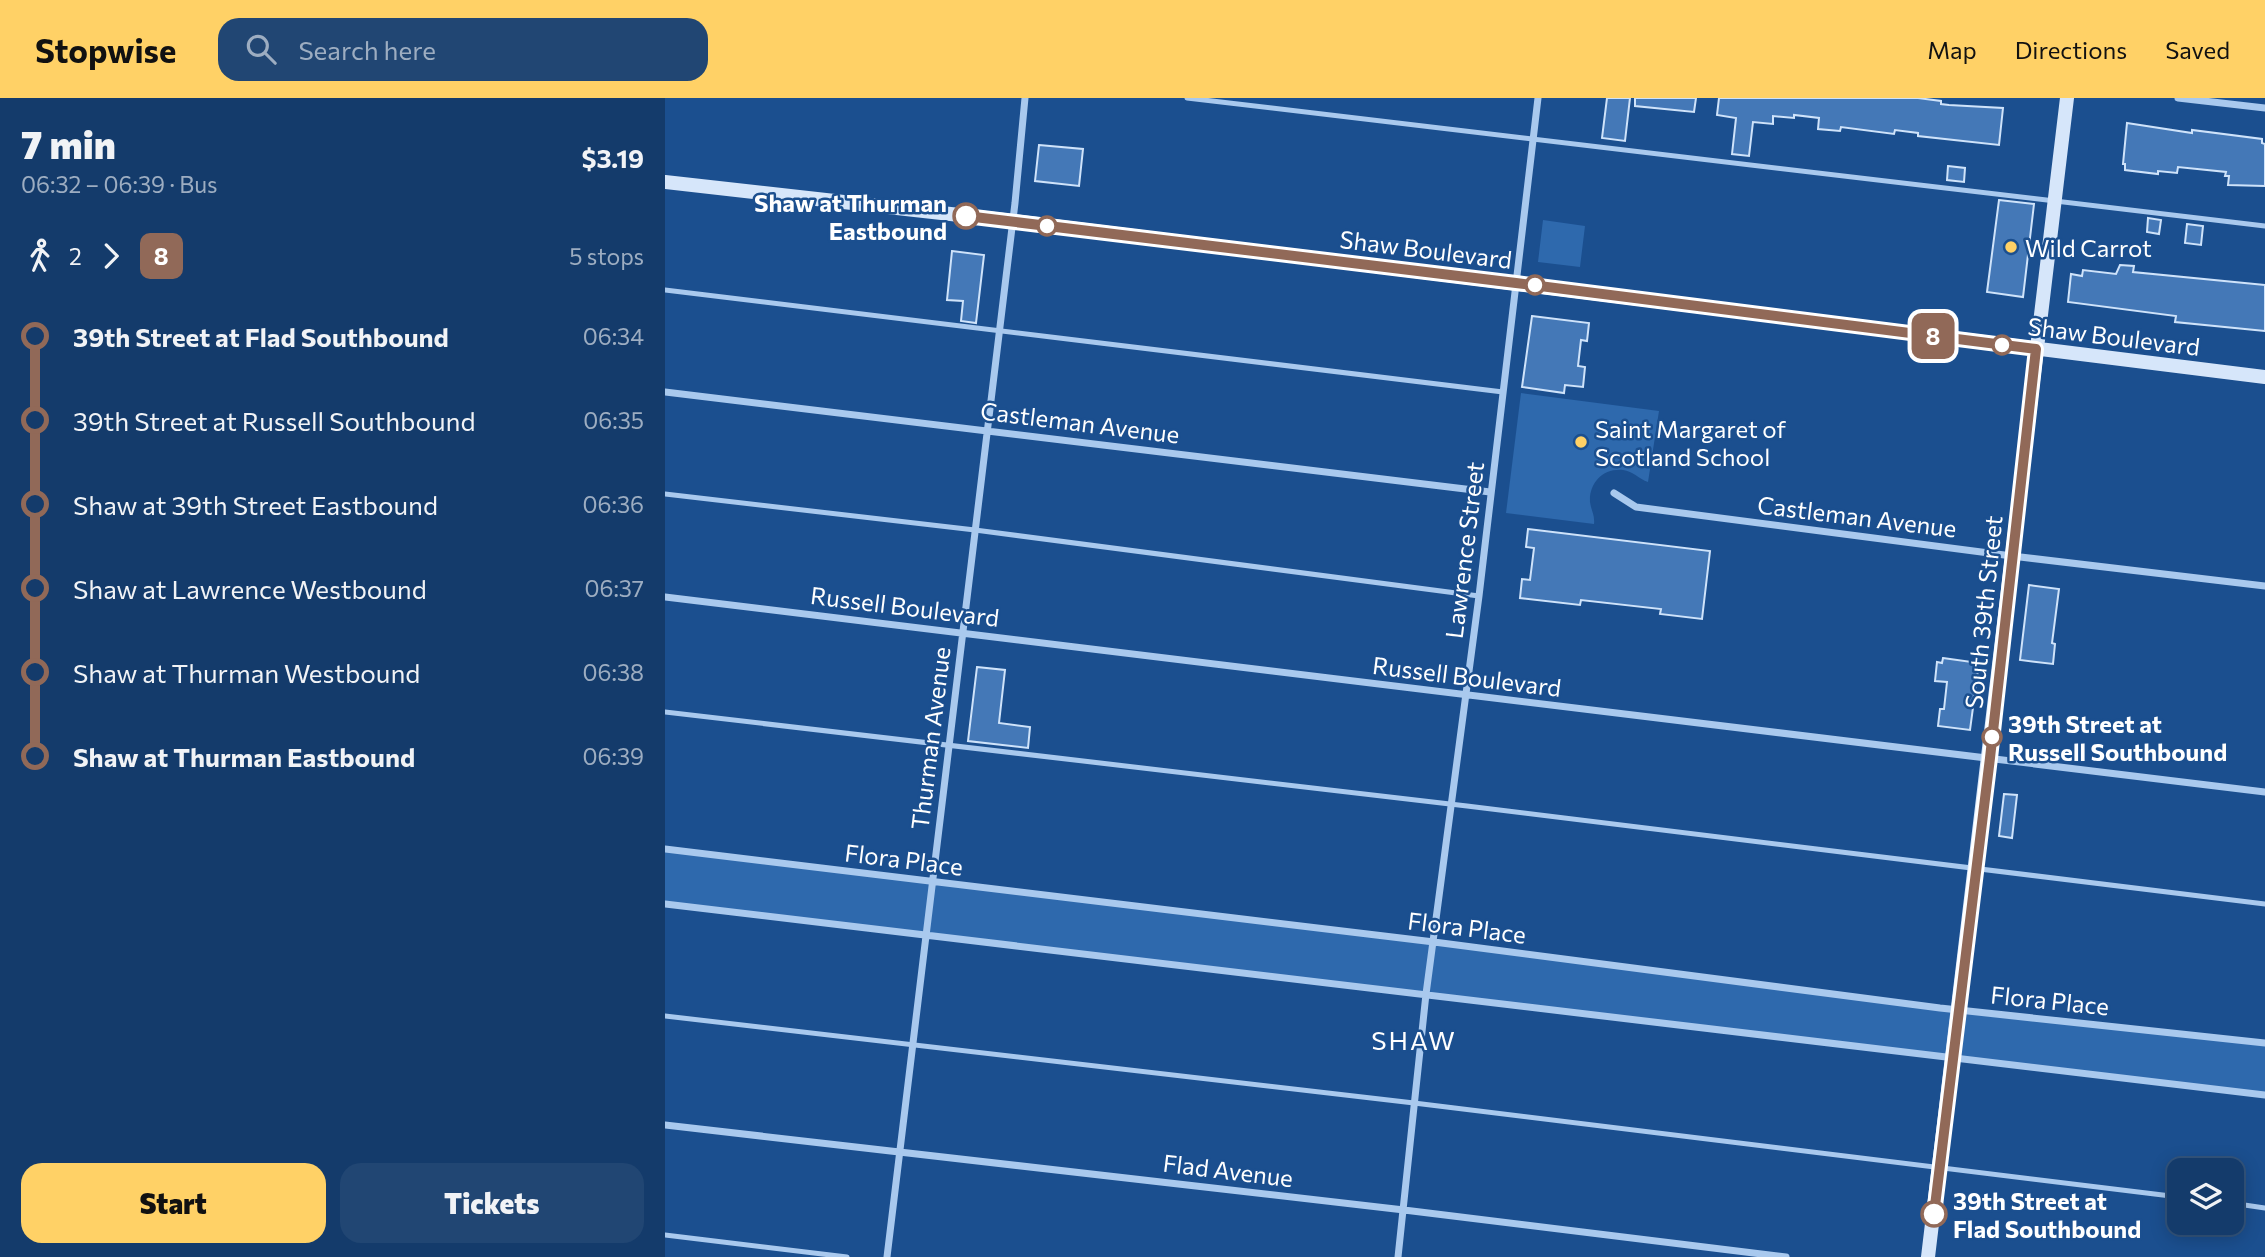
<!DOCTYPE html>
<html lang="en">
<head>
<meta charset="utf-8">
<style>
	body { margin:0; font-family:Commissioner,sans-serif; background:#214673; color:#f1f3f6; height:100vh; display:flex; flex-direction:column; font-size:26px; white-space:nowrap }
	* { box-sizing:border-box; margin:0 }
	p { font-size:23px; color:#9dadc1 }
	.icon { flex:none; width:38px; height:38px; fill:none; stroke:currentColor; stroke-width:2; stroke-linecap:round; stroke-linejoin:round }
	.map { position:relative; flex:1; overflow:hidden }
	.side { display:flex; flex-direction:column; background:#143b6b; width:665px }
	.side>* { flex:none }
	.badge { padding:0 14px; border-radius:10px; font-size:24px; line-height:46px }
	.fabs { position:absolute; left:1502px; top:1060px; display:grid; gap:14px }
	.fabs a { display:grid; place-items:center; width:77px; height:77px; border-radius:14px; background:#143b6b; box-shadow:0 4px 18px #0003,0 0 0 2px #33557e; font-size:35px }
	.map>.badge { position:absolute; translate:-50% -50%; box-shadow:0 0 0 4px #fff }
	.legs { display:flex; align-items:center; gap:10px; height:77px; padding:0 21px; font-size:23px }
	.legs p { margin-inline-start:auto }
	.overview { display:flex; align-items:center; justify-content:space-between; height:119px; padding:0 21px }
	h1 { font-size:38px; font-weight:800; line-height:52px }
	.cta { display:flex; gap:14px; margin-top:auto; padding:14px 21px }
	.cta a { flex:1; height:80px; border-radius:21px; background:#ffd166; color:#111; font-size:28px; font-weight:800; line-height:80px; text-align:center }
	.cta a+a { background:#214673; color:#f1f3f6 }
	ul { padding:0 21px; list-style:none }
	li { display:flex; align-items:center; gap:24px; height:84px; font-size:26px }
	li i { display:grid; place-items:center; width:10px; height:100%; margin:0 9px; background:currentColor }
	li i::after { content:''; width:18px; height:18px; margin:-9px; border:5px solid; border-radius:50%; background:#143b6b }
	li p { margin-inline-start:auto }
	li:first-child i { background:linear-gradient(#0000 50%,currentColor 0) }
	li:last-child i { background:linear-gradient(currentColor 50%,#0000 0) }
	header { display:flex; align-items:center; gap:42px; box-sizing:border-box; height:98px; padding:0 35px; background:#ffd166; color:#111 }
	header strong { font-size:33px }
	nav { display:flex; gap:38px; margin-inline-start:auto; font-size:24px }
	.search { width:490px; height:63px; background:#214673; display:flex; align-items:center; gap:18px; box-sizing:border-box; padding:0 24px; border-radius:21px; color:#9dadc1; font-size:26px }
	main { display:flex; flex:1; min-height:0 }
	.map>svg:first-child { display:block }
	.green { fill:#2e69ad }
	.building { fill:#4478b7; stroke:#cfe3fa; stroke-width:2 }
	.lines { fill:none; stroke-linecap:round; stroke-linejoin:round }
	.lane { stroke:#a9c9ee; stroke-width:5 }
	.street { stroke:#a9c9ee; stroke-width:7 }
	.secondary { stroke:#d6e6fa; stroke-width:14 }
	.line-1-casing { stroke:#fff; stroke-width:16 }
	.line-1 { stroke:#916958; stroke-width:10 }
	.stop-1-dot { fill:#fff; stroke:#916958; stroke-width:3.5 }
	.poi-dot { fill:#ffd166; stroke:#1b4f8f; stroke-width:2.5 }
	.labels { text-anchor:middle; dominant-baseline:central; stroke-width:5; stroke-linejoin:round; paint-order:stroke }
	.stop-label { font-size:24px; font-weight:bold; fill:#fff; stroke:#1b4f8f; text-anchor:start }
	.poi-label { font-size:24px; fill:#fff; stroke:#1b4f8f; text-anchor:start }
	.street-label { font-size:24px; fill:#fff; stroke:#1b4f8f }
	.neighbourhood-label { font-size:26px; letter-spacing:2px; fill:#fff; stroke:#1b4f8f }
</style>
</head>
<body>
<header>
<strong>Stopwise</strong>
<div class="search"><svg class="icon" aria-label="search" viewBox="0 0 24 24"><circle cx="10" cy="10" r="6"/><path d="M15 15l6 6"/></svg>Search here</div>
<nav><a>Map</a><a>Directions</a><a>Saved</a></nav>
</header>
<main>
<section class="side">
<div class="overview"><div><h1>7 min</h1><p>06:32 – 06:39 · Bus</p></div><b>$3.19</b></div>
<div class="legs"><svg class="icon" aria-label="walk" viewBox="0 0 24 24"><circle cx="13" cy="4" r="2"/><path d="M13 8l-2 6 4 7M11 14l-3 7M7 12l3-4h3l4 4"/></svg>2<svg class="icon" aria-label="forward" viewBox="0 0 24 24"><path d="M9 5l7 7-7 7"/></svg><b class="badge" style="background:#916958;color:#fff">8</b><p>5 stops</p></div>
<ul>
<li><i style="color:#916958"></i><b>39th Street at Flad Southbound</b><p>06:34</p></li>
<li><i style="color:#916958"></i><span>39th Street at Russell Southbound</span><p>06:35</p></li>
<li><i style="color:#916958"></i><span>Shaw at 39th Street Eastbound</span><p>06:36</p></li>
<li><i style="color:#916958"></i><span>Shaw at Lawrence Westbound</span><p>06:37</p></li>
<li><i style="color:#916958"></i><span>Shaw at Thurman Westbound</span><p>06:38</p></li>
<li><i style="color:#916958"></i><b>Shaw at Thurman Eastbound</b><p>06:39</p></li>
</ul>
<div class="cta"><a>Start</a><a>Tickets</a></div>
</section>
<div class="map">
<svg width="1600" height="1159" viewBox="0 0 1600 1159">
	<rect width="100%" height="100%" fill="#1b4f8f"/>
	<path class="green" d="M878,122L920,128L915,169L873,164Z
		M856,295L994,313L983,384C974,381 968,373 958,372C938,370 924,385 925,404C926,412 930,417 929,426L841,415Z
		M0,751L1275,910L1600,945V997L0,806Z"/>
	<path class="building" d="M942,0H965L960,43L937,40Z
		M970,0H1031L1029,14L970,8Z
		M1054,0H1253L1276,3V6L1284,7L1338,10L1334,47L1253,38V35L1230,32L1229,36L1176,29L1175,33L1153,31L1154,20L1129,17V20L1108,18V26L1088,24L1084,58L1067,56L1071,20L1052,17Z
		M1462,25L1527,35V32L1597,41V45L1600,46V88L1563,87L1564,78H1560L1561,74L1513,69L1512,75L1493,73V76L1460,72V66H1458Z
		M374,47L418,51L414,88L370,83Z
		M1283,68L1300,70L1299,84L1282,82Z
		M1334,102L1369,106L1358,199L1322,194Z
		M1483,120L1496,122L1494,136L1482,134Z
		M1522,126L1538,128L1536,147L1520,145Z
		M287,153L319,157L311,225L296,223L298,203L282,202Z
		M1455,167L1469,168L1468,174L1600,187V233L1510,224L1511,218L1403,204L1406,176L1417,178L1418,172L1451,176Z
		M867,218L924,225L922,243L916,242L913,268L920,269L918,289L900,287L899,295L857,289Z
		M863,431L1045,453L1037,521L995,516L996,511L916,502L915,507L855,500L857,481L865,482L869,450L861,449Z
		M1364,487L1394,491L1387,545L1390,546L1388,566L1355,562Z
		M1278,560L1314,565L1305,632L1273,628L1275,611H1279L1282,584L1270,583L1272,564L1277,565Z
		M312,569L340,572L334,625L365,629L363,650L303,643Z
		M1339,696L1352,697L1347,740L1334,738Z"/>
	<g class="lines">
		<path class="lane" d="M522,0L1600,128
			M0,192L838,294
			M0,396L310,432L814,498
			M0,614L802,708L1600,806
			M0,918L749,1005L1514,1099
			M1566,1105L1600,1110
			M0,1137L182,1159"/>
		<path class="street" d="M1513,0L1600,10
			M0,294L825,394
			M949,395L971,409L1347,458L1600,488
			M0,499L1600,694
			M0,751L769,844L1275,910L1600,945
			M0,806L1600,997
			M0,1027L739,1112L1121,1159
			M222,1159L350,105L360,0
			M733,1159L761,896L814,498L873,0"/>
		<path class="secondary" d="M0,84L348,123L1600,279
			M1263,1159L1402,0"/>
	</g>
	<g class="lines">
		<g class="line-1-casing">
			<path id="line-1" d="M301,118L851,185L1371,251L1325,660L1269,1116"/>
		</g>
		<use href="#line-1" class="line-1"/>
	</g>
	<g class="stop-1-dot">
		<circle cx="301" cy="118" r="12"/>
		<circle cx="382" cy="128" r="9"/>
		<circle cx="870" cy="187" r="9"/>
		<circle cx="1337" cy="247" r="9"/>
		<circle cx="1327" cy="639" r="9"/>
		<circle cx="1269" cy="1116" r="12"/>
	</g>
	<g class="poi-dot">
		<circle cx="1346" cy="149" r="7"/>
		<circle cx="916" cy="344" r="7"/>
	</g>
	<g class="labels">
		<g class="stop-label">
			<text x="282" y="104" text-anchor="end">Shaw at Thurman<tspan x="282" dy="28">Eastbound</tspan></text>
			<text x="1343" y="625">39th Street at<tspan x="1343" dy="28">Russell Southbound</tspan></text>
			<text x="1288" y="1102">39th Street at<tspan x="1288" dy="28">Flad Southbound</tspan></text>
		</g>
		<g class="poi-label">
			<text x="1360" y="149">Wild Carrot</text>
			<text x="930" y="330">Saint Margaret of<tspan x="930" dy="28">Scotland School</tspan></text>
		</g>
		<g class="street-label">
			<text transform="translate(761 151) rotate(7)">Shaw Boulevard</text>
			<text transform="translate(1449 238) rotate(7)">Shaw Boulevard</text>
			<text transform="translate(415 324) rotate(7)">Castleman Avenue</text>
			<text transform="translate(1192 418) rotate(7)">Castleman Avenue</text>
			<text transform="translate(799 452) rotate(-83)">Lawrence Street</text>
			<text transform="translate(240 508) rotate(7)">Russell Boulevard</text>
			<text transform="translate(1318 514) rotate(-84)">South 39th Street</text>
			<text transform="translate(802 578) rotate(7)">Russell Boulevard</text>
			<text transform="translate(265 640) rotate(-83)">Thurman Avenue</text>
			<text transform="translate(239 761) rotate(7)">Flora Place</text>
			<text transform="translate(802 829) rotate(7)">Flora Place</text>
			<text transform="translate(1385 902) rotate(6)">Flora Place</text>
			<text transform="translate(563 1072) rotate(7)">Flad Avenue</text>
		</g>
		<g class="neighbourhood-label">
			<text x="749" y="941">SHAW</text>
		</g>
	</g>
</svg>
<div class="fabs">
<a><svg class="icon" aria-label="layers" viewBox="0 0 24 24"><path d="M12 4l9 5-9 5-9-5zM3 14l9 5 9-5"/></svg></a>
</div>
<b class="badge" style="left:1268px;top:238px;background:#916958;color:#fff">8</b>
</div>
</main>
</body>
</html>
